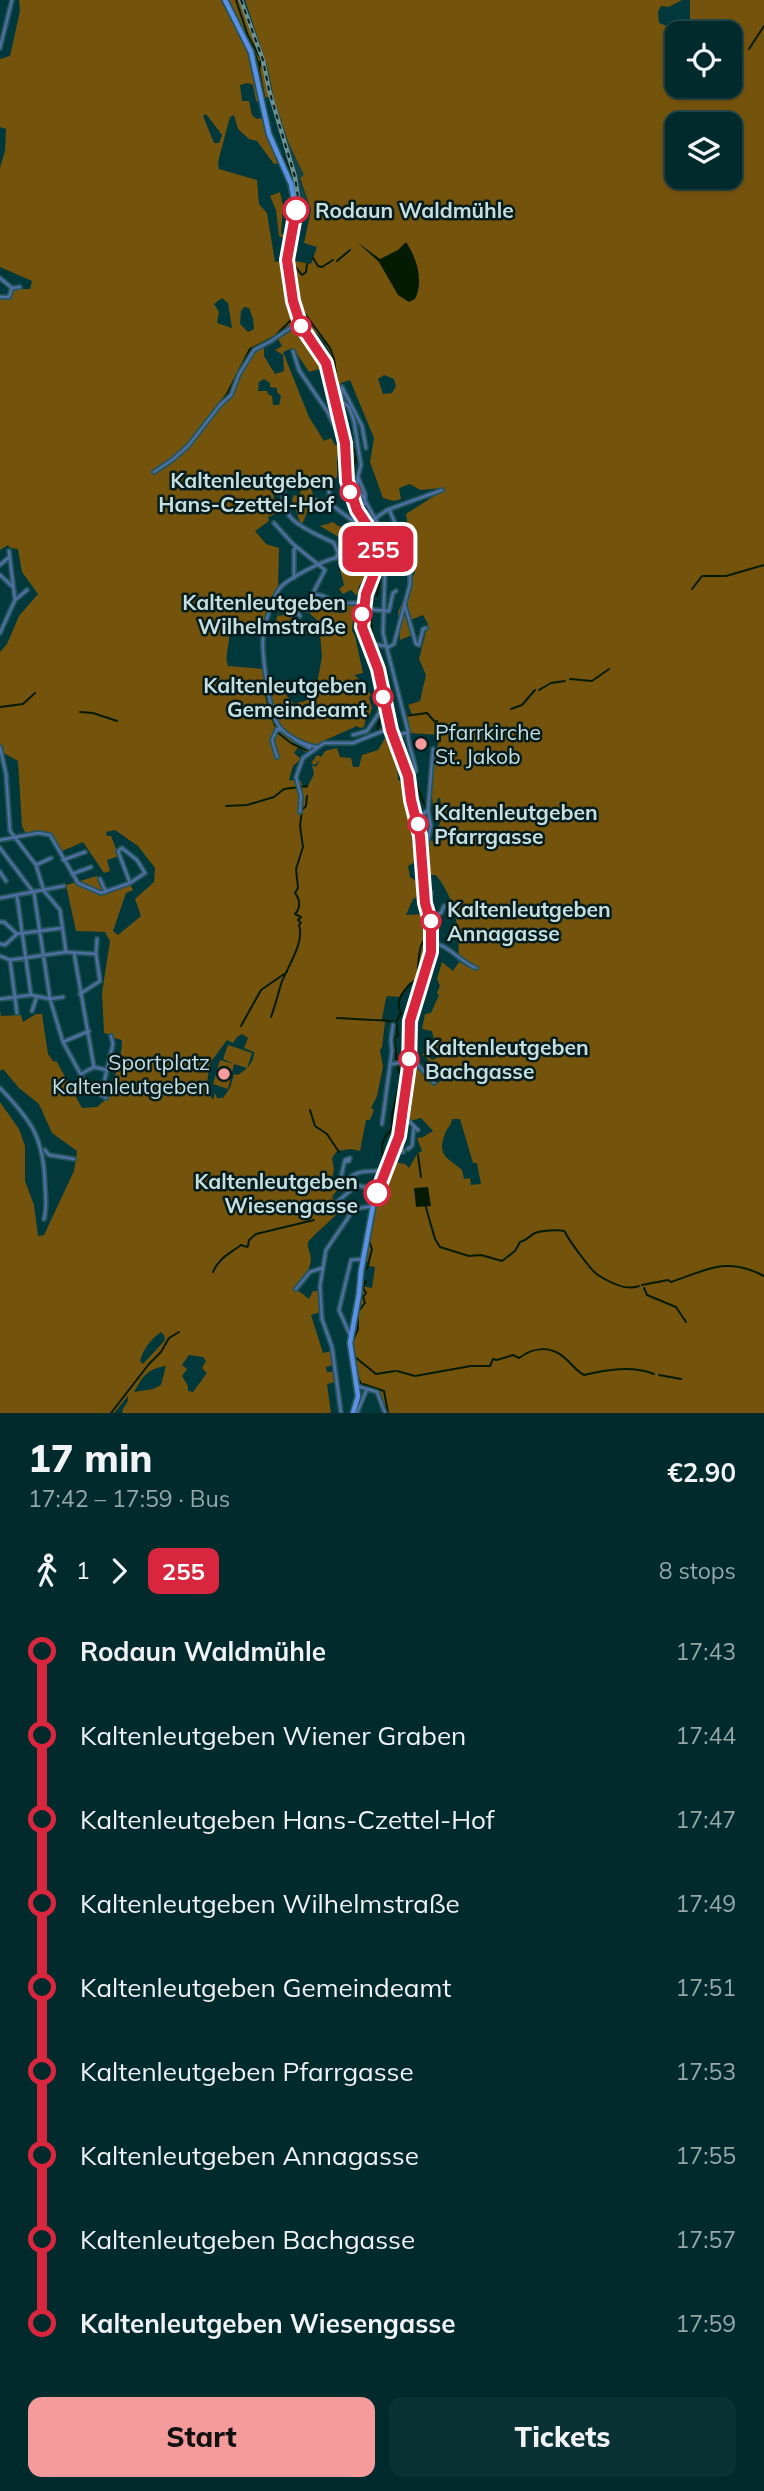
<!DOCTYPE html>
<html lang="en">
<head>
<meta charset="utf-8">
<style>
	body { margin:0; font-family:Mulish,sans-serif; background:#0a3234; color:#f1f3f6; height:100vh; display:flex; flex-direction:column; font-size:26px; white-space:nowrap }
	* { box-sizing:border-box; margin:0 }
	p { font-size:23px; color:#95a7a9 }
	.icon { flex:none; width:38px; height:38px; fill:none; stroke:currentColor; stroke-width:2; stroke-linecap:round; stroke-linejoin:round }
	.map { position:relative; height:1413px; overflow:hidden }
	.drawer { display:flex; flex-direction:column; background:#002a2c; flex:1 }
	.drawer>* { flex:none }
	.badge { padding:0 14px; border-radius:10px; font-size:24px; line-height:46px }
	.tools { position:absolute; left:665px; top:21px; display:grid; gap:14px }
	.tools a { display:grid; place-items:center; width:77px; height:77px; border-radius:14px; background:#002a2c; box-shadow:0 2px 5px #0004,0 0 0 2px #224648; font-size:35px }
	.map>.badge { position:absolute; translate:-50% -50%; box-shadow:0 0 0 4px #fff }
	.legs { display:flex; align-items:center; gap:10px; height:77px; padding:0 28px; font-size:23px }
	.legs p { margin-inline-start:auto }
	.overview { display:flex; align-items:center; justify-content:space-between; height:119px; padding:0 28px }
	h1 { font-size:38px; font-weight:800; line-height:52px }
	.primary-button { display:flex; gap:14px; margin-top:auto; padding:14px 28px }
	.primary-button a { flex:1; height:80px; border-radius:14px; background:#f59b9b; color:#111; font-size:28px; font-weight:800; line-height:80px; text-align:center }
	.primary-button a+a { background:#0a3234; color:#f1f3f6 }
	ul { padding:0 28px; list-style:none }
	li { display:flex; align-items:center; gap:24px; height:84px; font-size:26px }
	li i { display:grid; place-items:center; width:10px; height:100%; margin:0 9px; background:currentColor }
	li i::after { content:''; width:18px; height:18px; margin:-9px; border:5px solid; border-radius:50%; background:#002a2c }
	li p { margin-inline-start:auto }
	li:first-child i { background:linear-gradient(#0000 50%,currentColor 0) }
	li:last-child i { background:linear-gradient(currentColor 50%,#0000 0) }
	.map>svg:first-child { display:block }
	.built { fill:#154447 }
	.green { fill:#74530c; fill-rule:evenodd }
	.water { fill:#051b01 }
	.lines { fill:none; stroke-linecap:round; stroke-linejoin:round }
	.stream { stroke:#051b01; stroke-width:2 }
	.minor-casing { stroke:#245659; stroke-width:6 }
	.secondary-casing { stroke:#245659; stroke-width:8 }
	.minor { stroke:#4e6ea4; stroke-width:2.5 }
	.secondary { stroke:#5c90e5; stroke-width:4.5 }
	.rail-casing { stroke:#6a9193; stroke-width:4.5 }
	.rail { stroke:#071c1d; stroke-width:2; stroke-dasharray:5; stroke-linecap:butt }
	.line-1-casing { stroke:#fff; stroke-width:16 }
	.line-1 { stroke:#d7263d; stroke-width:10 }
	.stop-1-dot { fill:#fff; stroke:#d7263d; stroke-width:3.5 }
	.poi-dot { fill:#f59b9b; stroke:#071c1d; stroke-width:2.5 }
	.labels { text-anchor:middle; dominant-baseline:central; stroke-width:5; stroke-linejoin:round; paint-order:stroke }
	.stop-label { font-size:21px; font-weight:bold; fill:#c6dfe0; stroke:#071c1d; text-anchor:start }
	.poi-label { font-size:21px; fill:#c6dfe0; stroke:#071c1d; text-anchor:start }
</style>
</head>
<body>
<div class="map">
<svg width="764" height="1413" viewBox="0 0 764 1413">
	<rect width="100%" height="100%" fill="#00383b"/>
	<path class="built" d="M279,121L283,122L289,144L304,175L299,179L307,200L305,209L300,208Z"/>
	<path class="green" d="M19,0H224L236,26L227,0H240L262,59L270,97L260,98L261,104L256,101L253,85L248,83L240,85L242,101H249L252,115L257,119L263,118L267,136L280,163L274,164L257,141L249,139L238,129L234,115L230,117L218,162L219,169L257,180L259,204L267,213L275,262L289,260C294,227 304,200 287,169L290,168L300,208L290,260L311,264L317,247L304,243L311,210L300,178L304,175L289,144L274,99L267,65L245,0H682L669,7L661,6L658,12L659,23L686,33H677V86H730V33H690V0H764V1413H386L378,1392L358,1385L351,1343L362,1286L372,1288L375,1267L369,1266V1262L365,1261C372,1227 373,1191 393,1162L405,1164L409,1168L417,1154L422,1151L417,1138L423,1137L433,1131L421,1118L410,1121L403,1118L410,1062L414,1061L426,1077L435,1084L447,1078L422,1054L425,1053L432,1060L438,1057L432,1031L422,1029L425,1014L431,1013L439,995L437,993L440,986L437,979L442,962L453,971L459,962L473,969L474,966L459,958C458,925 457,902 436,875H427C424,860 424,854 429,840L433,841L443,815L440,798L437,799V813H434L430,782L440,735L409,733L404,714H412L408,705L420,701L426,675L419,659L428,624L423,615L408,621L412,635L400,640L398,612L415,572L406,514L442,491V488L420,490L410,484L399,488L401,499L394,501L383,498L370,462L374,438L350,380L341,383C339,389 342,400 337,405L336,400L339,398L333,370L335,369C330,349 326,342 313,330C311,317 299,303 288,297L295,325L321,359L323,368L309,372L293,348L283,352L309,417L324,441L331,438L335,445L343,444L344,450L337,457V477L324,488L323,481L307,480L314,496C307,504 308,516 301,525L292,500L294,495L299,496L301,491L288,480L273,488L275,514L268,517L269,521L255,531L266,544L279,548L278,587L263,627L255,629H225L224,631L229,634C230,646 224,654 228,666L264,669L266,675L270,676L294,704L305,701L315,694L322,657L319,622L308,612L318,605L315,597L339,613H344L343,605L355,603L352,631L355,636L363,673L354,675L358,678L362,693L369,692L371,695L369,698L372,708L369,717H366L364,727L360,728L357,726L323,741L307,753L298,747L294,753L301,759L293,766L289,780L301,781L303,787L307,788L314,774L312,765L316,767L320,760L315,765L311,763L317,755L321,757L325,751L337,748L340,757L351,758L353,767H359L362,755L378,750L385,738C393,753 398,764 398,780L402,782L404,798H410L414,816L410,824L415,862L408,866L410,877L416,881L422,877V885L418,887L417,897L413,899L406,915L424,914L427,917L430,939H427L421,961L423,962L419,969L417,980L409,983L399,997L388,996L386,998L382,1019L385,1022L382,1047L380,1050L383,1067L377,1096L371,1108L374,1110L370,1120H366L360,1151L351,1149L337,1151L332,1158L334,1170L331,1182L340,1186L332,1197L336,1204L332,1207L336,1215C331,1220 309,1239 308,1243C307,1248 311,1254 311,1259C310,1271 303,1279 295,1288L309,1299L313,1291H319L321,1312L311,1315L323,1353L332,1351L333,1365L326,1367L327,1372H334L335,1382L327,1384L331,1413H122L123,1409L128,1401V1396L114,1413H0V1102L19,1129L25,1146V1181L34,1205L38,1236L44,1235L74,1171L77,1151L52,1133L39,1104L19,1088L3,1069L0,1071V1010L1,1016L21,1015L23,1022L36,1014H42L48,1054L53,1061L57,1062L82,1108L97,1107L111,1095C113,1076 122,1059 122,1040L113,1038L112,1035L104,1033L102,993L110,941L105,932L76,931L66,885L97,876L105,893L130,884L133,890L126,893L113,931L118,935L141,916L135,899L154,882L155,868L138,846L115,830L106,832L107,836H111L119,856L107,860L110,871L104,873L83,842L60,852C55,833 44,831 26,834L22,826L18,761L2,752L0,743V652L7,644L19,616L38,594L22,572L18,549L10,548L8,545L0,550V299L8,298L12,289H30L32,281L0,267V168L5,151L6,129L0,127V59L10,56L20,11ZM206,114L222,135L219,143H214L203,116ZM677,124H730V177H677ZM222,298L228,303L232,328L217,323L219,312L214,304ZM244,307L249,308L253,319L254,329L248,332L240,324L241,311ZM278,339L282,346L275,350L283,355L284,371L275,374L264,356V346ZM384,375L394,379L396,386L392,393L383,394L378,379ZM264,379L270,383V387L277,388V392L281,396L279,405H273L272,396L268,394L267,391H258L259,382ZM242,1034L248,1038L244,1048L254,1052C255,1062 246,1070 238,1075L234,1074L230,1088L223,1098H217L215,1093L213,1100L206,1089L210,1063L227,1040L233,1043L237,1037ZM452,1119H460L473,1163H477L481,1184L471,1185L470,1178L464,1179L462,1170C449,1158 436,1156 445,1134C447,1127 451,1127 452,1119ZM161,1332L164,1335L165,1340L143,1364L140,1361C144,1348 150,1340 161,1332ZM189,1355L203,1357L206,1361L202,1368L207,1373L193,1392L188,1391V1386L182,1376L187,1369L182,1365ZM166,1366L161,1385L153,1389L134,1392C143,1376 147,1369 166,1366Z
		M280,192L283,206L281,234L287,236L284,238L279,236L276,210L270,196Z
		M333,522L338,526L364,532C374,552 363,560 369,572L359,586L357,596L351,590L343,594L339,589L344,585L340,569L351,567L349,560L351,559L350,555L342,557L340,551L345,549L344,540L320,526Z
		M285,592L278,616L293,613L295,615L289,621L317,631V633L296,634L294,630H288L286,626L280,624L279,627L275,623Z
		M228,1045L252,1053L247,1068L234,1064L228,1089L213,1084L220,1060L234,1064L223,1059Z"/>
	<path class="water" d="M357,242L380,259L398,250L406,242C417,258 424,282 415,299L409,302L398,295L379,262Z
		M428,1187L431,1206L416,1207L414,1188Z"/>
	<g class="lines">
		<path class="stream" d="M222,0L237,29
			M236,0L248,36L261,59L259,70L269,122
			M749,49L764,26
			M255,53L259,65
			M279,150C295,175 301,202 295,231
			M290,257V269
			M313,258L318,266L322,267L333,260
			M337,261L350,250
			M294,265L302,275L306,272L307,264
			M294,288L297,303L330,348L334,359L340,399L338,406
			M193,437L227,394L250,349L274,337L295,316
			M347,442L357,454L351,475L352,482
			M356,495L365,516
			M692,589L702,576H726L764,565
			M377,596L384,560
			M371,617L372,634
			M570,679L592,681L609,669
			M263,681L270,713L276,728
			M539,690L551,683L565,681
			M0,707L23,704L35,693
			M511,709L522,705L535,690
			M80,712L93,713L117,721
			M405,716L427,713L435,722L437,721
			M277,732L291,743L308,751
			M356,740L377,732L380,715
			M414,761C410,779 422,795 427,811
			M226,806L247,805L274,797L284,789L307,786
			M303,809L306,806L307,796
			M425,844L424,855L429,894
			M424,909L428,920
			M271,1017C275,1006 278,995 281,984C287,967 305,943 299,925L301,923L298,920L301,917L295,914C301,908 300,899 295,893L298,888L296,869L303,847L300,826L302,810
			M337,1018L373,1020
			M375,1020L392,1021
			M241,1026L261,990L287,972
			M310,1110L315,1126L327,1134L339,1152
			M418,1155L421,1177
			M385,1165C381,1149 379,1141 392,1129V1115L401,1075C395,1066 397,1050 394,1039L398,1035L396,1022L401,1013C393,999 408,985 418,978C417,971 419,953 421,946C424,938 428,937 429,929
			M425,1204L435,1239L440,1247L469,1256L481,1255L502,1261L515,1251L520,1242C528,1240 529,1236 535,1233C540,1231 559,1229 564,1231
			M565,1232C568,1239 592,1272 598,1275C609,1282 627,1291 639,1286
			M248,1246L249,1240L256,1234L314,1220
			M367,1269L372,1249L369,1241
			M213,1272C219,1258 229,1254 241,1245L247,1247
			M642,1285L668,1280L671,1282C707,1270 726,1256 764,1276
			M644,1288L647,1295L676,1307L686,1322
			M365,1303L363,1297L366,1293L363,1288L366,1281
			M352,1343L358,1329V1312L364,1304
			M355,1357L376,1374L395,1371
			M397,1371L415,1376L471,1366H490L493,1359L497,1360L513,1355L519,1358C534,1347 551,1345 566,1359C573,1365 576,1371 584,1375C606,1370 631,1365 654,1374
			M356,1373L365,1393
			M659,1375L681,1379
			M363,1384L384,1391L388,1413
			M111,1413L149,1364L161,1352L169,1338L179,1332"/>
		<g class="minor-casing">
			<path id="minor" d="M0,48L12,0
				M0,278L12,288L9,297H0
				M12,288L20,287
				M293,351L299,370L327,411L341,439L344,440
				M342,387V401L349,407L354,421L361,465L357,480L358,488L386,538L383,633L408,731C406,742 415,759 416,771L408,776
				M342,387L362,426L366,448
				M154,472L172,460L188,446L220,405L231,395L239,374L254,350L271,341L299,322
				M358,477L365,494V504
				M284,489C277,522 311,531 334,543L338,553L336,558C324,560 287,579 280,588C273,596 263,628 263,639C262,655 269,709 277,723C283,735 304,745 317,747
				M329,491L330,505
				M318,506L311,504L312,501L316,500L318,506H333L357,524L363,521
				M274,523L293,544L325,570L312,595C327,593 327,601 340,603C348,604 356,602 364,603
				M366,525L387,510L442,490
				M0,565L8,558
				M0,575L13,587
				M294,578V550L296,547
				M15,600L27,590
				M405,606L416,644L419,645L423,629L426,628
				M363,609L389,611L393,593L396,591
				M300,616L295,610L296,605H300L304,610H309L315,605L313,595
				M0,633L15,600L9,551
				M368,646L374,644L389,647L394,644L410,584V571L406,549L389,509
				M353,735L367,731L381,710L385,708
				M393,735L407,733
				M295,740L310,748
				M0,747L6,774L10,831L36,865L44,891L60,910L66,952
				M277,757L272,740L277,729L280,730
				M300,812L301,796L296,777L303,758L324,743H353L383,731L390,730
				M418,819L428,810
				M0,840L38,833L50,835L78,883L101,893L130,883L145,873L137,860L122,848L118,851L130,883
				M0,848L34,893L50,999L63,1042L88,1088L106,1098
				M421,848H426L431,826L428,810L433,749
				M63,860L85,852
				M36,865L51,858
				M0,872L6,881
				M72,874L91,867
				M100,879L106,892
				M17,896L31,995
				M0,898L64,886
				M428,905L431,892
				M429,917L441,913L444,906
				M0,922H4L17,934
				M431,942C449,945 459,961 476,968
				M0,944L5,945L17,934L62,928
				M74,953L94,1067
				M0,956L10,960L66,952L96,954
				M10,960L17,1013
				M80,994L100,981L96,954L97,939
				M0,999L31,995L50,999L63,997
				M32,1011L37,996
				M63,1042L89,1031
				M411,1057L434,1083
				M392,1064L409,1061
				M81,1074L94,1067L107,1070
				M0,1088C32,1121 44,1138 45,1186C46,1197 47,1208 44,1219
				M101,1095L113,1044L111,1036
				M401,1120L410,1122L418,1130
				M382,1124L392,1051L391,1040L393,1025
				M398,1141L403,1152
				M408,1149L412,1146L414,1126
				M45,1150L49,1155L74,1159
				M342,1183L340,1181L345,1160L350,1158L349,1161L345,1162
				M341,1185C357,1169 364,1171 385,1171
				M337,1202L357,1185L378,1191
				M296,1289L310,1272L322,1268
				M350,1335L339,1310L351,1260L363,1259
				M357,1386L377,1392L385,1413
				M341,1413L332,1347L322,1319L320,1286L326,1250L354,1209L373,1206
				M357,1413L367,1389"/>
		</g>
		<g class="secondary-casing">
			<path id="secondary" d="M225,0L251,52L269,134L291,184L296,210L287,262L295,311L301,326L326,363L345,443L347,481L357,510L375,537L378,548L377,566L366,594L362,627L380,674L383,703L391,730L408,776L411,800L420,836L425,903L431,924V952L410,1021L409,1066L399,1136L373,1206L361,1271L359,1294L350,1343L358,1396L353,1413"/>
		</g>
		<use href="#minor" class="minor"/>
		<use href="#secondary" class="secondary"/>
		<g class="rail-casing">
			<path id="rail" d="M241,0L263,60L269,90L295,177L300,211L291,256"/>
		</g>
		<use href="#rail" class="rail"/>
	</g>
	<g class="lines">
		<g class="line-1-casing">
			<path id="line-1" d="M296,210L287,260L293,301L301,326L326,363L345,443L347,481L357,510L375,537L378,548L377,566L366,594L362,627L378,669L391,730L408,776L411,800L420,836L425,903L431,924V952L410,1021L409,1066L399,1136L377,1193"/>
		</g>
		<use href="#line-1" class="line-1"/>
	</g>
	<g class="stop-1-dot">
		<circle cx="296" cy="210" r="12"/>
		<circle cx="301" cy="326" r="9"/>
		<circle cx="350" cy="492" r="9"/>
		<circle cx="362" cy="614" r="9"/>
		<circle cx="383" cy="697" r="9"/>
		<circle cx="418" cy="824" r="9"/>
		<circle cx="431" cy="921" r="9"/>
		<circle cx="409" cy="1059" r="9"/>
		<circle cx="377" cy="1193" r="12"/>
	</g>
	<g class="poi-dot">
		<circle cx="421" cy="744" r="7"/>
		<circle cx="224" cy="1074" r="7"/>
	</g>
	<g class="labels">
		<g class="stop-label">
			<text x="315" y="210">Rodaun Waldmühle</text>
			<text x="334" y="480" text-anchor="end">Kaltenleutgeben<tspan x="334" dy="24">Hans-Czettel-Hof</tspan></text>
			<text x="346" y="602" text-anchor="end">Kaltenleutgeben<tspan x="346" dy="24">Wilhelmstraße</tspan></text>
			<text x="367" y="685" text-anchor="end">Kaltenleutgeben<tspan x="367" dy="24">Gemeindeamt</tspan></text>
			<text x="434" y="812">Kaltenleutgeben<tspan x="434" dy="24">Pfarrgasse</tspan></text>
			<text x="447" y="909">Kaltenleutgeben<tspan x="447" dy="24">Annagasse</tspan></text>
			<text x="425" y="1047">Kaltenleutgeben<tspan x="425" dy="24">Bachgasse</tspan></text>
			<text x="358" y="1181" text-anchor="end">Kaltenleutgeben<tspan x="358" dy="24">Wiesengasse</tspan></text>
		</g>
		<g class="poi-label">
			<text x="435" y="732">Pfarrkirche<tspan x="435" dy="24">St. Jakob</tspan></text>
			<text x="210" y="1062" text-anchor="end">Sportplatz<tspan x="210" dy="24">Kaltenleutgeben</tspan></text>
		</g>
	</g>
</svg>
<div class="tools">
<a><svg class="icon" aria-label="locate" viewBox="0 0 24 24"><circle cx="12" cy="12" r="6"/><path d="M12 2v4M12 18v4M2 12h4M18 12h4"/></svg></a>
<a><svg class="icon" aria-label="layers" viewBox="0 0 24 24"><path d="M12 4l9 5-9 5-9-5zM3 14l9 5 9-5"/></svg></a>
</div>
<b class="badge" style="left:378px;top:549px;background:#d7263d;color:#fff">255</b>
</div>
<section class="drawer">
<div class="overview"><div><h1>17 min</h1><p>17:42 – 17:59 · Bus</p></div><b>€2.90</b></div>
<div class="legs"><svg class="icon" aria-label="walk" viewBox="0 0 24 24"><circle cx="13" cy="4" r="2"/><path d="M13 8l-2 6 4 7M11 14l-3 7M7 12l3-4h3l4 4"/></svg>1<svg class="icon" aria-label="forward" viewBox="0 0 24 24"><path d="M9 5l7 7-7 7"/></svg><b class="badge" style="background:#d7263d;color:#fff">255</b><p>8 stops</p></div>
<ul>
<li><i style="color:#d7263d"></i><b>Rodaun Waldmühle</b><p>17:43</p></li>
<li><i style="color:#d7263d"></i><span>Kaltenleutgeben Wiener Graben</span><p>17:44</p></li>
<li><i style="color:#d7263d"></i><span>Kaltenleutgeben Hans-Czettel-Hof</span><p>17:47</p></li>
<li><i style="color:#d7263d"></i><span>Kaltenleutgeben Wilhelmstraße</span><p>17:49</p></li>
<li><i style="color:#d7263d"></i><span>Kaltenleutgeben Gemeindeamt</span><p>17:51</p></li>
<li><i style="color:#d7263d"></i><span>Kaltenleutgeben Pfarrgasse</span><p>17:53</p></li>
<li><i style="color:#d7263d"></i><span>Kaltenleutgeben Annagasse</span><p>17:55</p></li>
<li><i style="color:#d7263d"></i><span>Kaltenleutgeben Bachgasse</span><p>17:57</p></li>
<li><i style="color:#d7263d"></i><b>Kaltenleutgeben Wiesengasse</b><p>17:59</p></li>
</ul>
<div class="primary-button"><a>Start</a><a>Tickets</a></div>
</section>
</body>
</html>
